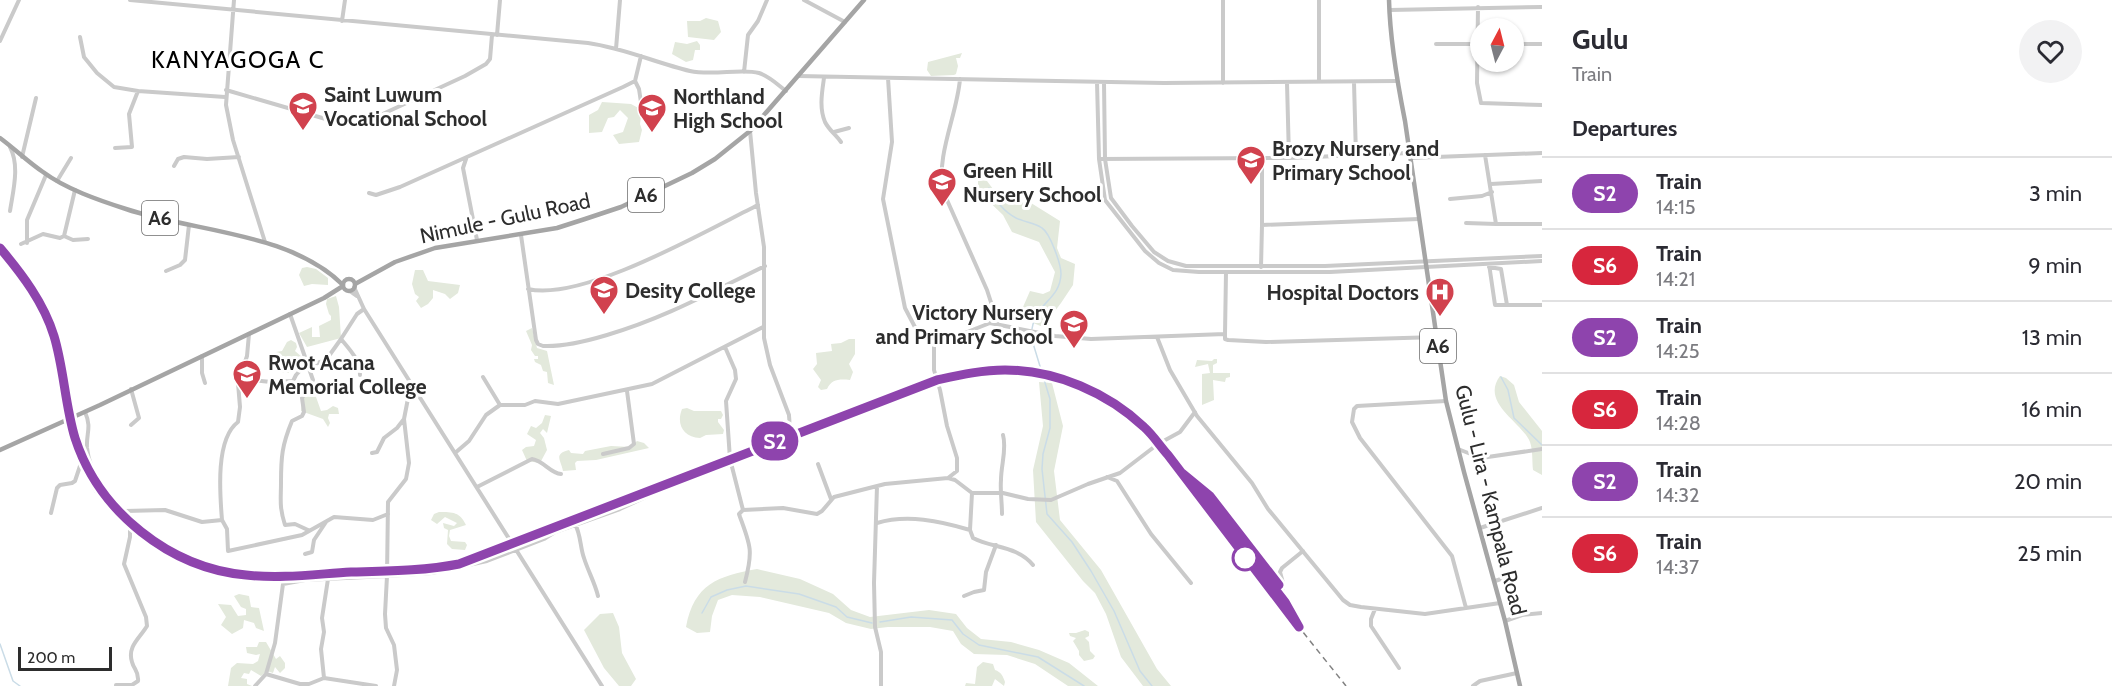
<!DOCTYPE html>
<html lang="en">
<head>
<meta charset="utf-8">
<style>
	body { margin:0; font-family:Cabin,sans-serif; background:#f2f2f3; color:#2b2b33; height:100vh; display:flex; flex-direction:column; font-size:22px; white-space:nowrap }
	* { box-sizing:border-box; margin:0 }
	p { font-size:20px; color:#7c7c81 }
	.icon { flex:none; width:33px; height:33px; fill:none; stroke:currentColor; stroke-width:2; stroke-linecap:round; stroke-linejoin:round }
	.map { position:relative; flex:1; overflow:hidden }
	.drawer { display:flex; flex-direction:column; background:#fff; width:570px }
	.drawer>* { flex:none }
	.badge { padding:0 12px; border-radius:20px; font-size:21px; line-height:39px }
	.needle { width:39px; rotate:7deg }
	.buttons { position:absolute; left:1470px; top:18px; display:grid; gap:12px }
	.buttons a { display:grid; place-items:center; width:54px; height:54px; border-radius:50%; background:#fff; box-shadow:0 2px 4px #0004; font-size:30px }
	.scale { position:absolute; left:18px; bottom:15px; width:94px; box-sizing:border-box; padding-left:6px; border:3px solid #2d2d2d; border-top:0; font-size:16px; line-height:21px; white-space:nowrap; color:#2d2d2d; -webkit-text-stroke:4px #fff; paint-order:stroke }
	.map>.badge { position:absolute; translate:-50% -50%; box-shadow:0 0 0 3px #fff }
	h2 { padding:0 30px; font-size:22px; line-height:54px }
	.round { display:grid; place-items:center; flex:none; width:63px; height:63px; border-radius:32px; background:#f2f2f3 }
	.summary { display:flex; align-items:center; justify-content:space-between; height:102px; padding:0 30px }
	h1 { font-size:28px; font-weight:800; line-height:45px }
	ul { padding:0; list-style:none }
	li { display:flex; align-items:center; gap:18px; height:72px; padding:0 30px; border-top:2px solid #e1e1e2 }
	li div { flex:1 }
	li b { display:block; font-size:22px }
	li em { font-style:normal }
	li .badge { min-width:66px; font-weight:700; text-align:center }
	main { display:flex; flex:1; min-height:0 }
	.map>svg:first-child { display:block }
	.green { fill:#e3e9dc }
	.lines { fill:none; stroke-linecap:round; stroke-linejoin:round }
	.stream { stroke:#cadce7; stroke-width:1.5 }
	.minor { stroke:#cacaca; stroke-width:4 }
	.major { stroke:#a5a5a5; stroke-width:4.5 }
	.rail { stroke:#828282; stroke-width:1.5; stroke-dasharray:6 4.5; stroke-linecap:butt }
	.line-casing { stroke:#fff; stroke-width:14 }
	.line { stroke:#8e44ad; stroke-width:9 }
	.stop-dot { fill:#fff; stroke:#8e44ad; stroke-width:3 }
	.labels { text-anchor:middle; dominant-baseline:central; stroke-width:6; stroke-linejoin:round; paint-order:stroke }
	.shield { fill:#fff; stroke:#6c6c6c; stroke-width:1.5 }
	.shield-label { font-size:20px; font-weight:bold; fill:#2d2d2d }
	.poi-label { font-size:21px; font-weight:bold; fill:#2d2d2d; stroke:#fff; text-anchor:start }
	.street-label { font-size:21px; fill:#2d2d2d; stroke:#fff }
	.quarter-label { font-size:24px; letter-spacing:1.5px; fill:#000; stroke:#fff }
</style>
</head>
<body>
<main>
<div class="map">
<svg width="1542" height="686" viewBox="0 0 1542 686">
	<rect width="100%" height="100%" fill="#fff"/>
	<path class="green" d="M706,18L718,21L721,32L714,40L688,37L687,21H700Z
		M697,41L700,45V50H695L693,60L686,62L672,54L675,42L687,44Z
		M962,53L960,58H956L958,66L956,74L954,75L931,76L927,70L928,62Z
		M602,102L631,104L642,110L640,124L642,130L639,142L619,144L613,135L623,132L628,118L620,110L614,117L608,118L602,132L589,133V115L598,110Z
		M978,180L987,181L993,189L1009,202L1031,203L1060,221L1057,248L1061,258L1075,264L1073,285L1061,303L1043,327L1026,320L1023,307L1030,291L1043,294L1050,291L1055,272L1039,242L1012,232L1003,215L978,191Z
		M307,267L316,269L328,278V285L312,284L304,286L299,275L302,268Z
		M415,270H423L428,281L460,285L458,293L450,299L445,294L433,290V298L428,304L421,308L416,301L419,297L415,294L412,284Z
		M336,296L339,307L341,338L307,347L299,333L312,327V337H320L319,326L331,320V316L329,314L326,304L327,299Z
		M532,328L537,348L547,351L554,385L548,383L547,372L543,371L541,365L535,362L534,359H538V356H535L531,350L532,345L526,331Z
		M849,339H855V354L849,364L853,372L850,380C839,379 832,379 827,389L821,390L818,387L821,380L813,369L817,364L816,353L832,351L831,344L841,343Z
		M291,340L296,343L297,347L295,351L302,357V364L294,366L291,363H287V370L289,373H283L279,368L280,361L270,357V353L282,351L287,342Z
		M1214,359H1217V363L1213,365V373H1230V377L1226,378L1225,382L1213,380L1214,400L1202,405V374L1210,373L1208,364L1195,367L1197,360L1212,361Z
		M1500,376L1506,378L1514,385L1519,402L1542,431V475L1533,470C1532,462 1533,450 1530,442C1522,422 1480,403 1500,376Z
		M1039,382L1052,383L1063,426L1054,471L1060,520L1101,570L1157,669L1171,686H1143L1121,657L1106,614L1095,593L1083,581L1036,522L1033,470L1043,426Z
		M302,386L305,388L306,394L316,397L321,411L327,410L333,406L338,408L339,414H329L328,418L330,423L328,427L323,419L301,411L302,400L298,394Z
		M687,408L694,411H721L723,415L721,419H718V422L724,430L723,434L706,435L700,438C683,437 676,424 682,409Z
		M545,415L551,416L547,433L543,429L540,433L544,438L547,450L540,463L527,461L522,450L526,447L534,446L536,440L527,434L531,426L536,428L542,423Z
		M637,441L644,443L649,448L596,460L577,461L575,463L576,470L563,471C561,460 553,454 569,450L571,453L583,454L585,451L611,446L630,447Z
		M439,512C453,512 460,512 466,525L450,530L449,536L451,541L465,542L467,545L465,550L452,549L447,544L448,530L444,528L443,523L454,526L457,523L445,517L437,524L431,520L434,514Z
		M757,569L800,579L833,594L851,610L870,617L929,610L956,614L967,628L981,639L1011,642L1039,650L1069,663L1098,686H1068L1035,664L1007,655L974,654L961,644L953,631L930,627H888L871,629L846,623L829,613L760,597L732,595L718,600L712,616L710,632L697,633L686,627C694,584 718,576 757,569Z
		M239,594L249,596L251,607L259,608L264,631L256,628L254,623L244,620L243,628L232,634L221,625L226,617L218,604L231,605L238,616L246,615V609L241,607L234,596Z
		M613,613L619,627L622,653L636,679L631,686H619L604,668L584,630L600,614Z
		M1085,630L1089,632V636L1085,638L1089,642L1090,651L1095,656L1093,659L1084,661L1079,655V651L1073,641L1076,638L1070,636L1069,633H1076Z
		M259,642H266L276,659L280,656L285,663V668L280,673L275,667L273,673L267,671L261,676L251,670L249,674L244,673L241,678L247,679V684L252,686H228L231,668L237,663L253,664L258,661L260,654L256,655L247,653L246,647H257Z
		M983,662L993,664L995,670C1001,672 1003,676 1005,682L1004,686L995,679L992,686H965L966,683L975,684L977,667Z"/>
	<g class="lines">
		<path class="stream" d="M989,188C996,201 1003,211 1016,218C1024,222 1035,223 1042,228C1050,233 1061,264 1061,274C1060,300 1036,302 1032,329
			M1032,334V340L1050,399V428L1043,454L1042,469L1047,514L1072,542L1091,571L1114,611L1140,671L1152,686
			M1501,377L1508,390L1514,418L1542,445
			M702,613L711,597L727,590L746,586L799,594L836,607L847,617L872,623
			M880,622L911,617L952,620L963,634L979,645L1038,657L1084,686
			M0,644L13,681L20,686"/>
		<path class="minor" d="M130,0L588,43C624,48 656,63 690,71C713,76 741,68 759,73C769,76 778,85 786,91
			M234,0L226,105L233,140L265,242
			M804,0L845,22
			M1319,0V82
			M1478,7L1477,83L1481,103L1542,105
			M1390,10L1542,7
			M342,21L345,0
			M497,35L500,0
			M80,37L84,57L97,73L114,87L138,91
			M0,41L19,0
			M1436,44H1480
			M1514,44H1542
			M616,49L620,0
			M744,72L748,35L758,21L767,0
			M798,76L1164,83L1397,81
			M824,78C822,92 819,108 825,122C829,130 836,135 841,142
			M888,78L892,142L883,199L905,308L917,331L921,335L934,339L952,338L990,323L1055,336L1091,339L1225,334
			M960,79C957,115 936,155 943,191L987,290L998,324
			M635,81L639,89L642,109
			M1097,82L1099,159L1105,200L1145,251L1159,263L1173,270L1199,272H1330L1542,261
			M1104,82L1105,159L1111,198L1132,226L1154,252L1168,261L1186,266H1325L1542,256
			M1354,82L1356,157
			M1223,83V0
			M1287,83L1289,158
			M226,90L336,122L370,125L374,118L465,76L486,64L490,59L492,35
			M834,132L849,128
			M115,148L132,147L129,114L138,91L225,97
			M1485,155L1496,224H1542
			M22,157L36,98
			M1410,158L1542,153
			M466,159L463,168L477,240
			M1099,159L1289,158L1409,153
			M1262,159V225L1419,219
			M174,166L178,159L184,157L207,159L239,157
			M57,181L71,158
			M1491,184L1542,181
			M369,193L376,195L400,187L623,87L635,81L641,56
			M1450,199L1482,196L1492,192
			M10,211C13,191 20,166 10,147
			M1466,223L1496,224
			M521,235L536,340L538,344L543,346C564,347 587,341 607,335C665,318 711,292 765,266
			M64,236L73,240L88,239
			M27,243V220L46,175
			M21,244L43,234L60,238L64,236L75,190
			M1489,264L1495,305H1542
			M1261,267L1262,225
			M1489,267L1501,269L1507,305
			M166,271L180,265L185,260L189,225
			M1226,272L1225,334V339L1228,340L1266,342L1437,337
			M354,287L364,309L602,686
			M528,289C583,302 707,230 758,205
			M350,291L357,296
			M290,314L313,380L302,398L304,412L302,416L292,421C282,445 281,457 281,482C281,500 279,506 285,525L295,524L308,530
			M1157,337L1170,370L1197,416L1252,483L1268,509L1343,600L1350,605L1361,607L1425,614L1500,603
			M725,347L735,370L736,379L726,401L730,459
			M202,356V373L205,383
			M309,366L326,360L341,339
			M360,375C360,360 351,351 341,339L357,314L364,309
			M483,377L500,405
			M240,379L271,382L293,381L296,375L308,362
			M131,389L139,418L131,425
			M1446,401L1357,406L1354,409L1352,422L1360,438L1452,556L1466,608
			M85,412C92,428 86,433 87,448C89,469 107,500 125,511L165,510L202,522L222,520L227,529L228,551L302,535L334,517L373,520L388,514
			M66,421L87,475L96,491L130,528V537L124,564L146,617L147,626C140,638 127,646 132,662C134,670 139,671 138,681L132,685H116
			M790,426L797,441
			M1458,449L1481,458L1542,449
			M372,453L377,452L384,438L397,428L404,419L411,383
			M455,453L469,441L486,415L500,405H525L535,401L558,404L652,384L763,327
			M603,454L629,448L634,444L627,391
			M818,464L831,499
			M1107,477L1117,481L1151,534L1191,583
			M948,478L955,480L972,493H1003L1028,499L1051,500L1088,484L1120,473L1158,444L1180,432L1195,412
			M877,486L874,583L875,627L881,652V686
			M477,487L532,459C544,461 550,473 561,474
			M972,493L970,530L973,538C992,548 1018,546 1033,565
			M743,510L730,459C741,454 786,435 789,425C790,422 789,418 789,415L770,365L764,338V247L756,193L750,131
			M51,513L57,488L60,485L72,483L75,481L81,463
			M1002,514C1002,502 1000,491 1001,480C1001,465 1007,449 1003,435
			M222,520C220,495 215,439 238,422L240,407L238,383L247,356L249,334
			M877,523C907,514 940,521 970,530
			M575,524C581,535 580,547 584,558C588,571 595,583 598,596
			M1480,528L1542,508
			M305,554L312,552L314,540L326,522
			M1495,581L1516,574
			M745,582C753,552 751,546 740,517L739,514L743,510L783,508L817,514L822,511L834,497L885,484L948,478L957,471V458L947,426L940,390L934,370V339
			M1282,593L1283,583L1280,572L1282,568L1303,551
			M964,596L974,592L984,590L986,572L996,545
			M1375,609L1371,619V626L1399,668
			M1505,621L1522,615L1542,613
			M324,678L321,649L324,632L322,618L328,579
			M255,686L266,674
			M376,686L324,678L309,684H300L266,674L275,643L283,584L305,580L387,576L388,502L406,479L409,463L404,419
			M394,686L397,670L394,645L386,628L385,614L387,576L432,573L487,561L544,539L555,532L620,509L663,489L730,463
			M1473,686L1480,681L1517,673"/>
		<path class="major" d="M1389,0C1390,41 1397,81 1405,121L1446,401L1464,472L1505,621L1520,686
			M0,138C15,149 28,162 43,172C66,189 98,200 126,209C194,232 290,232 343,285
			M343 285a6 6 0 1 1 12 0a6 6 0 1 1-12 0Z
			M355,284L395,262L435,248L557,228L585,219L621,207L692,173L715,159L750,131L864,0
			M0,450L100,405L324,298L343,286"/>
		<path class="rail" d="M0,248C22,274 44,303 54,336C64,369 65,405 75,438C98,512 170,568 247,575C281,579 316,574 351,572C387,571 423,571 459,564L937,380C959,375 981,371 1004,370C1055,368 1108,393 1144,427C1177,458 1204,503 1231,539C1268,589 1307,637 1346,686
			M1207,493L1232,522L1279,585"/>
	</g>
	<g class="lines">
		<g class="line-casing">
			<path id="line" d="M0,248C22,274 44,303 54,336C64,369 65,405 75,438C99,512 170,568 246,575C281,579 316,574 351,572C387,571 423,571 459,564L937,380C960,375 982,370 1005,370C1056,370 1108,393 1144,427C1153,435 1160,446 1168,455L1299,627L1285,602L1198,490L1182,473L1210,496L1279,585"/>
		</g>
		<use href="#line" class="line"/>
	</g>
	<defs>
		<g id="school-pin" transform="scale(1.5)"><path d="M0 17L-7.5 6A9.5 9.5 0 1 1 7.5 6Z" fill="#d1424e" stroke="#fff"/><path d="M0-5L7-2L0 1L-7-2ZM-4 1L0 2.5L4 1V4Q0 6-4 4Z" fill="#fff"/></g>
		<g id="hospital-pin" transform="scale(1.5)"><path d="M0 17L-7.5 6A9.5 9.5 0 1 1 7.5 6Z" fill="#d1424e" stroke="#fff"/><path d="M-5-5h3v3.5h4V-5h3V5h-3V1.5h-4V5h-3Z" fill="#fff"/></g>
	</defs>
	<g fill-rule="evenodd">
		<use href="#school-pin" x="303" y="106"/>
		<use href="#school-pin" x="652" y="108"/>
		<use href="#school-pin" x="1251" y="160"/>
		<use href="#school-pin" x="942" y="182"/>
		<use href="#school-pin" x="604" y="290"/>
		<use href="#hospital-pin" x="1440" y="292"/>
		<use href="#school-pin" x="1074" y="324"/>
		<use href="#school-pin" x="247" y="374"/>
	</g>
	<circle class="stop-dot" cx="1245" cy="558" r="12"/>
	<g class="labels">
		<g class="shield">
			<rect x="628" y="178" width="36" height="34" rx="4.5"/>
			<rect x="142" y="201" width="36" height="34" rx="4.5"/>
			<rect x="1420" y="329" width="36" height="34" rx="4.5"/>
		</g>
		<g class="shield-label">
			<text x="646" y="195">A6</text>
			<text x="160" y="218">A6</text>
			<text x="1438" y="346">A6</text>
		</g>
		<g class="poi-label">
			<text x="324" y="94">Saint Luwum<tspan x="324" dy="24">Vocational School</tspan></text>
			<text x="673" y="96">Northland<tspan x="673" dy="24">High School</tspan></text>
			<text x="1272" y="148">Brozy Nursery and<tspan x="1272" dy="24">Primary School</tspan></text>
			<text x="963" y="170">Green Hill<tspan x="963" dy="24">Nursery School</tspan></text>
			<text x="625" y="290">Desity College</text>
			<text x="1419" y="292" text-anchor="end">Hospital Doctors</text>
			<text x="1053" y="312" text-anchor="end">Victory Nursery<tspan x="1053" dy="24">and Primary School</tspan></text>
			<text x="268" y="362">Rwot Acana<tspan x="268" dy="24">Memorial College</tspan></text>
		</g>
		<g class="street-label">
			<text transform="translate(505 218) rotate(-12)">Nimule - Gulu Road</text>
			<text transform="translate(1491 500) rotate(76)">Gulu - Lira - Kampala Road</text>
		</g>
		<g class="quarter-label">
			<text x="238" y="59">KANYAGOGA C</text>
		</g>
	</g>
</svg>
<div class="buttons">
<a><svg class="needle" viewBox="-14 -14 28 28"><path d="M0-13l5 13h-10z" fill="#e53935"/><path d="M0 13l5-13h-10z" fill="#7c7c81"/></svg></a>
</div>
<div class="scale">200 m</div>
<b class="badge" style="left:775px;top:441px;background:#8e44ad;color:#fff">S2</b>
</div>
<section class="drawer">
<div class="summary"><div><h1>Gulu</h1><p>Train</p></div><a class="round"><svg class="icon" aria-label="heart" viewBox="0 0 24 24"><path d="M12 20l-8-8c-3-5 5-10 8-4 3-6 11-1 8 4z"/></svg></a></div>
<h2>Departures</h2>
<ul>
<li><span class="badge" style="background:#8e44ad;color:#fff">S2</span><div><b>Train</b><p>14:15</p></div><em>3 min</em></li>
<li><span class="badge" style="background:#d7263d;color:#fff">S6</span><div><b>Train</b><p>14:21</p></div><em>9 min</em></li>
<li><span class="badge" style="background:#8e44ad;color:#fff">S2</span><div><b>Train</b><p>14:25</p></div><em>13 min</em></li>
<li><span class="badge" style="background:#d7263d;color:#fff">S6</span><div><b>Train</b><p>14:28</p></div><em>16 min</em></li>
<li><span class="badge" style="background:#8e44ad;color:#fff">S2</span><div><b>Train</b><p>14:32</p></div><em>20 min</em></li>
<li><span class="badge" style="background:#d7263d;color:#fff">S6</span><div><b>Train</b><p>14:37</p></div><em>25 min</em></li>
</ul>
</section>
</main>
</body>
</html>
